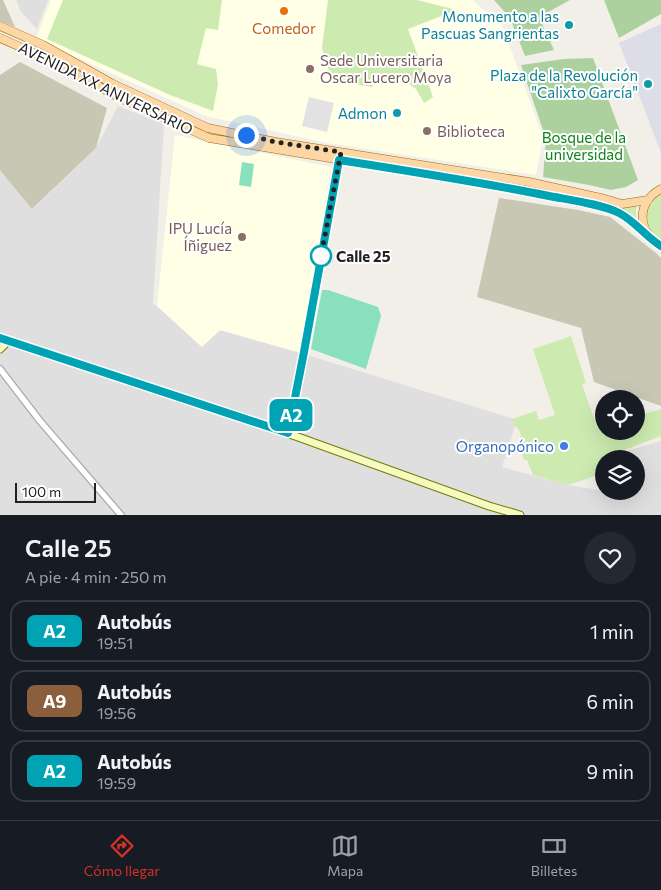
<!DOCTYPE html>
<html lang="es">
<head>
<meta charset="utf-8">
<style>
	body { margin:0; font-family:Commissioner,sans-serif; background:#242831; color:#f1f3f6; height:100vh; display:flex; flex-direction:column; font-size:19px; white-space:nowrap }
	* { box-sizing:border-box; margin:0 }
	p { font-size:16px; color:#9ea1a6 }
	.icon { flex:none; width:28px; height:28px; fill:none; stroke:currentColor; stroke-width:2; stroke-linecap:round; stroke-linejoin:round }
	.map { position:relative; height:515px; overflow:hidden }
	.side { display:flex; flex-direction:column; background:#171b24; flex:1 }
	.side>* { flex:none }
	.badge { padding:0 10px; border-radius:8px; font-size:18px; line-height:32px }
	.controls { position:absolute; left:595px; top:390px; display:grid; gap:10px }
	.controls a { display:grid; place-items:center; width:50px; height:50px; border-radius:50%; background:#171b24; box-shadow:0 5px 20px #0002; font-size:25px }
	.scale { position:absolute; left:15px; bottom:12px; width:81px; box-sizing:border-box; padding-left:5px; border:2px solid #222; border-top:0; font-size:14px; line-height:18px; white-space:nowrap; color:#222; -webkit-text-stroke:4px #fff; paint-order:stroke }
	.you { position:absolute; width:25px; height:25px; margin:-12px; border:4px solid #fff; border-radius:50%; background:#1a73e8; box-shadow:0 0 0 8px #1a73e833 }
	.map>.badge { position:absolute; translate:-50% -50%; box-shadow:0 0 0 2px #fff }
	.round { display:grid; place-items:center; flex:none; width:52px; height:52px; border-radius:26px; background:#242831 }
	.head { display:flex; align-items:center; justify-content:space-between; height:85px; padding:0 25px }
	h1 { font-size:24px; font-weight:600; line-height:38px }
	ul { padding:0; list-style:none }
	li { display:flex; align-items:center; gap:15px; height:62px; margin:0 10px 8px; padding:0 15px; border:2px solid #363941; border-radius:15px }
	li div { flex:1 }
	li b { display:block; font-size:19px }
	li em { font-style:normal }
	li .badge { min-width:55px; font-weight:700; text-align:center }
	.tab-bar { display:flex; justify-content:space-around; align-items:center; height:70px; border-top:1px solid #363941; background:#171b24; font-size:14px; color:#9ea1a6 }
	.tab-bar a { display:grid; justify-items:center; gap:2px }
	.tab-bar .on { color:#d93025 }
	.map>svg:first-child { display:block }
	.residential { fill:#e0dfdf }
	.education { fill:#ffffe5 }
	.construction { fill:#c7c7b4 }
	.grass { fill:#cdebb0 }
	.forest { fill:#add19e }
	.pitch { fill:#88e0be }
	.parking { fill:#e2e2e2 }
	.plaza { fill:#dddde8 }
	.lines { fill:none; stroke-linecap:round; stroke-linejoin:round }
	.tertiary-casing { stroke:#a9a9a9; stroke-width:8 }
	.secondary-casing { stroke:#707d05; stroke-width:9 }
	.primary-casing { stroke:#a06b00; stroke-width:9 }
	.tertiary { stroke:#fff; stroke-width:5.5 }
	.secondary { stroke:#f7fabf; stroke-width:7 }
	.primary { stroke:#fcd6a4; stroke-width:8 }
	.line-casing { stroke:#fff; stroke-width:11 }
	.line { stroke:#00a3b4; stroke-width:8 }
	.walk { stroke:#222; stroke-width:5; stroke-dasharray:0 9 }
	.food-dot { fill:#e8710a; stroke:#fff; stroke-width:2 }
	.culture-dot { fill:#0f9aa8; stroke:#fff; stroke-width:2 }
	.education-dot { fill:#8d6e63; stroke:#fff; stroke-width:2 }
	.stop-dot { fill:#fff; stroke:#00a3b4; stroke-width:2.5 }
	.shop-dot { fill:#3f7fe0; stroke:#fff; stroke-width:2 }
	.labels { text-anchor:middle; dominant-baseline:central; stroke-width:4; stroke-linejoin:round; paint-order:stroke }
	.culture-label { font-size:15px; fill:#0d838f; stroke:#fff; text-anchor:end }
	.food-label { font-size:15px; fill:#c56008; stroke:#fff }
	.education-label { font-size:15px; fill:#785e54; stroke:#fff; text-anchor:start }
	.street-label { font-size:15px; fill:#222; stroke:#fff }
	.park-label { font-size:15px; fill:#0c8416; stroke:#fff }
	.stop-label { font-size:15px; font-weight:bold; fill:#222; stroke:#fff; text-anchor:start }
	.shop-label { font-size:15px; fill:#366cbe; stroke:#fff; text-anchor:end }
</style>
</head>
<body>
<div class="map">
<svg width="661" height="515" viewBox="0 0 661 515">
	<rect width="100%" height="100%" fill="#f2efe9"/>
	<path class="residential" d="M16,0H48L37,29L21,12Z
		M118,106L164,124L153,304L157,306L202,347L220,330L301,353L517,420L502,467L568,485L598,490L604,481V491H636V459H606V457L661,441V515H0V170L33,209L96,148Z"/>
	<path class="education" d="M51,0H472L502,25L543,137L536,175L327,143L206,116L36,39Z
		M175,135L331,167L301,353L220,330L202,347L157,306Z"/>
	<path class="construction" d="M0,0H3L15,27L0,21Z
		M20,62L107,108L96,148L32,209L0,170V75Z
		M499,198L578,210L610,217L656,253L661,258V406L594,382L581,328L477,297Z"/>
	<path class="grass" d="M63,0H222L218,30L206,28L197,64L216,69L218,84L213,111L170,95L47,39Z
		M328,0H417L457,10L408,29L433,97L424,103L416,89L408,83L375,78L372,87L342,82L330,75L322,48Z
		M543,189L622,206H636V223L621,211L544,192Z
		M661,195V241C643,231 642,204 661,195Z
		M571,336L586,383L582,384L597,427L604,425V431H636V416L661,409V436L606,457V459H604V473L568,485L533,475L527,460H524L519,444L521,435L519,430L515,426L512,419L536,411L539,420L555,415L533,349Z"/>
	<path class="forest" d="M494,0H570L539,17L554,50L525,56L510,18Z
		M604,0H661V14L619,38Z
		M593,58L638,180L626,187L611,190L589,185L543,177L546,139L521,65L564,59Z"/>
	<path class="pitch" d="M242,162L254,164L251,187L239,185Z
		M322,290H328L378,307L381,316L366,369L311,349Z"/>
	<path class="parking" d="M309,97L334,103L327,132L302,126Z"/>
	<path class="plaza" d="M661,24V153L619,43Z"/>
	<g class="lines">
		<g class="tertiary-casing">
			<path id="tertiary" d="M0,369L40,421L121,515
				M288,433L304,352L340,158"/>
		</g>
		<g class="secondary-casing">
			<path id="secondary" d="M0,338L298,437L489,506L520,515
				M0,349L8,341"/>
		</g>
		<g class="primary-casing">
			<path id="primary" d="M0,26L43,45L113,84L208,128L276,142L529,182L605,199L622,204L648,200
				M0,38L50,60L122,99L209,138L528,191L607,208L621,213L647,234
				M661,189C636,202 637,232 661,246"/>
		</g>
		<use href="#tertiary" class="tertiary"/>
		<use href="#secondary" class="secondary"/>
		<use href="#primary" class="primary"/>
	</g>
	<g class="lines">
		<g class="line-casing">
			<path id="line" d="M0,338L288,433L304,352L339,160C409,171 480,182 549,196C570,200 601,204 619,213C635,221 646,237 661,246"/>
		</g>
		<use href="#line" class="line"/>
		<path class="walk" d="M246,135L276,142L341,152L321,256"/>
	</g>
	<circle class="food-dot" cx="284" cy="11" r="5"/>
	<g class="culture-dot">
		<circle cx="569" cy="25" r="5"/>
		<circle cx="648" cy="84" r="5"/>
		<circle cx="397" cy="113" r="5"/>
	</g>
	<g class="education-dot">
		<circle cx="310" cy="69" r="5"/>
		<circle cx="427" cy="131" r="5"/>
		<circle cx="242" cy="237" r="5"/>
	</g>
	<circle class="stop-dot" cx="321" cy="256" r="10"/>
	<circle class="shop-dot" cx="564" cy="446" r="5"/>
	<g class="labels">
		<g class="culture-label">
			<text x="559" y="16">Monumento a las<tspan x="559" dy="17">Pascuas Sangrientas</tspan></text>
			<text x="638" y="75">Plaza de la Revolución<tspan x="638" dy="17">"Calixto García"</tspan></text>
			<text x="387" y="113">Admon</text>
		</g>
		<g class="food-label">
			<text x="284" y="28">Comedor</text>
		</g>
		<g class="education-label">
			<text x="320" y="60">Sede Universitaria<tspan x="320" dy="17">Oscar Lucero Moya</tspan></text>
			<text x="437" y="131">Biblioteca</text>
			<text x="232" y="228" text-anchor="end">IPU Lucía<tspan x="232" dy="17">Íñiguez</tspan></text>
		</g>
		<g class="street-label">
			<text transform="translate(106 88) rotate(26)">AVENIDA XX ANIVERSARIO</text>
		</g>
		<g class="park-label">
			<text x="584" y="137">Bosque de la<tspan x="584" dy="17">universidad</tspan></text>
		</g>
		<g class="stop-label">
			<text x="336" y="256">Calle 25</text>
		</g>
		<g class="shop-label">
			<text x="554" y="446">Organopónico</text>
		</g>
	</g>
</svg>
<div class="controls">
<a><svg class="icon" aria-label="locate" viewBox="0 0 24 24"><circle cx="12" cy="12" r="6"/><path d="M12 2v4M12 18v4M2 12h4M18 12h4"/></svg></a>
<a><svg class="icon" aria-label="layers" viewBox="0 0 24 24"><path d="M12 4l9 5-9 5-9-5zM3 14l9 5 9-5"/></svg></a>
</div>
<div class="scale">100 m</div>
<div class="you" style="left:246px;top:135px"></div>
<b class="badge" style="left:291px;top:415px;background:#00a3b4;color:#fff">A2</b>
</div>
<section class="side">
<div class="head"><div><h1>Calle 25</h1><p>A pie · 4 min · 250 m</p></div><a class="round"><svg class="icon" aria-label="heart" viewBox="0 0 24 24"><path d="M12 20l-8-8c-3-5 5-10 8-4 3-6 11-1 8 4z"/></svg></a></div>
<ul>
<li><span class="badge" style="background:#00a3b4;color:#fff">A2</span><div><b>Autobús</b><p>19:51</p></div><em>1 min</em></li>
<li><span class="badge" style="background:#8b5e3c;color:#fff">A9</span><div><b>Autobús</b><p>19:56</p></div><em>6 min</em></li>
<li><span class="badge" style="background:#00a3b4;color:#fff">A2</span><div><b>Autobús</b><p>19:59</p></div><em>9 min</em></li>
</ul>
</section>
<nav class="tab-bar">
<a class="on"><svg class="icon" aria-label="directions" viewBox="0 0 24 24"><path d="M12 3l9 9-9 9-9-9zM9 14v-3h6M13 9l2 2-2 2"/></svg>Cómo llegar</a>
<a><svg class="icon" aria-label="map" viewBox="0 0 24 24"><path d="M3 6l6-2 6 2 6-2v14l-6 2-6-2-6 2zM9 4v14M15 6v14"/></svg>Mapa</a>
<a><svg class="icon" aria-label="tickets" viewBox="0 0 24 24"><path d="M3 7h18v10H3zM15 7v10"/></svg>Billetes</a>
</nav>
</body>
</html>
